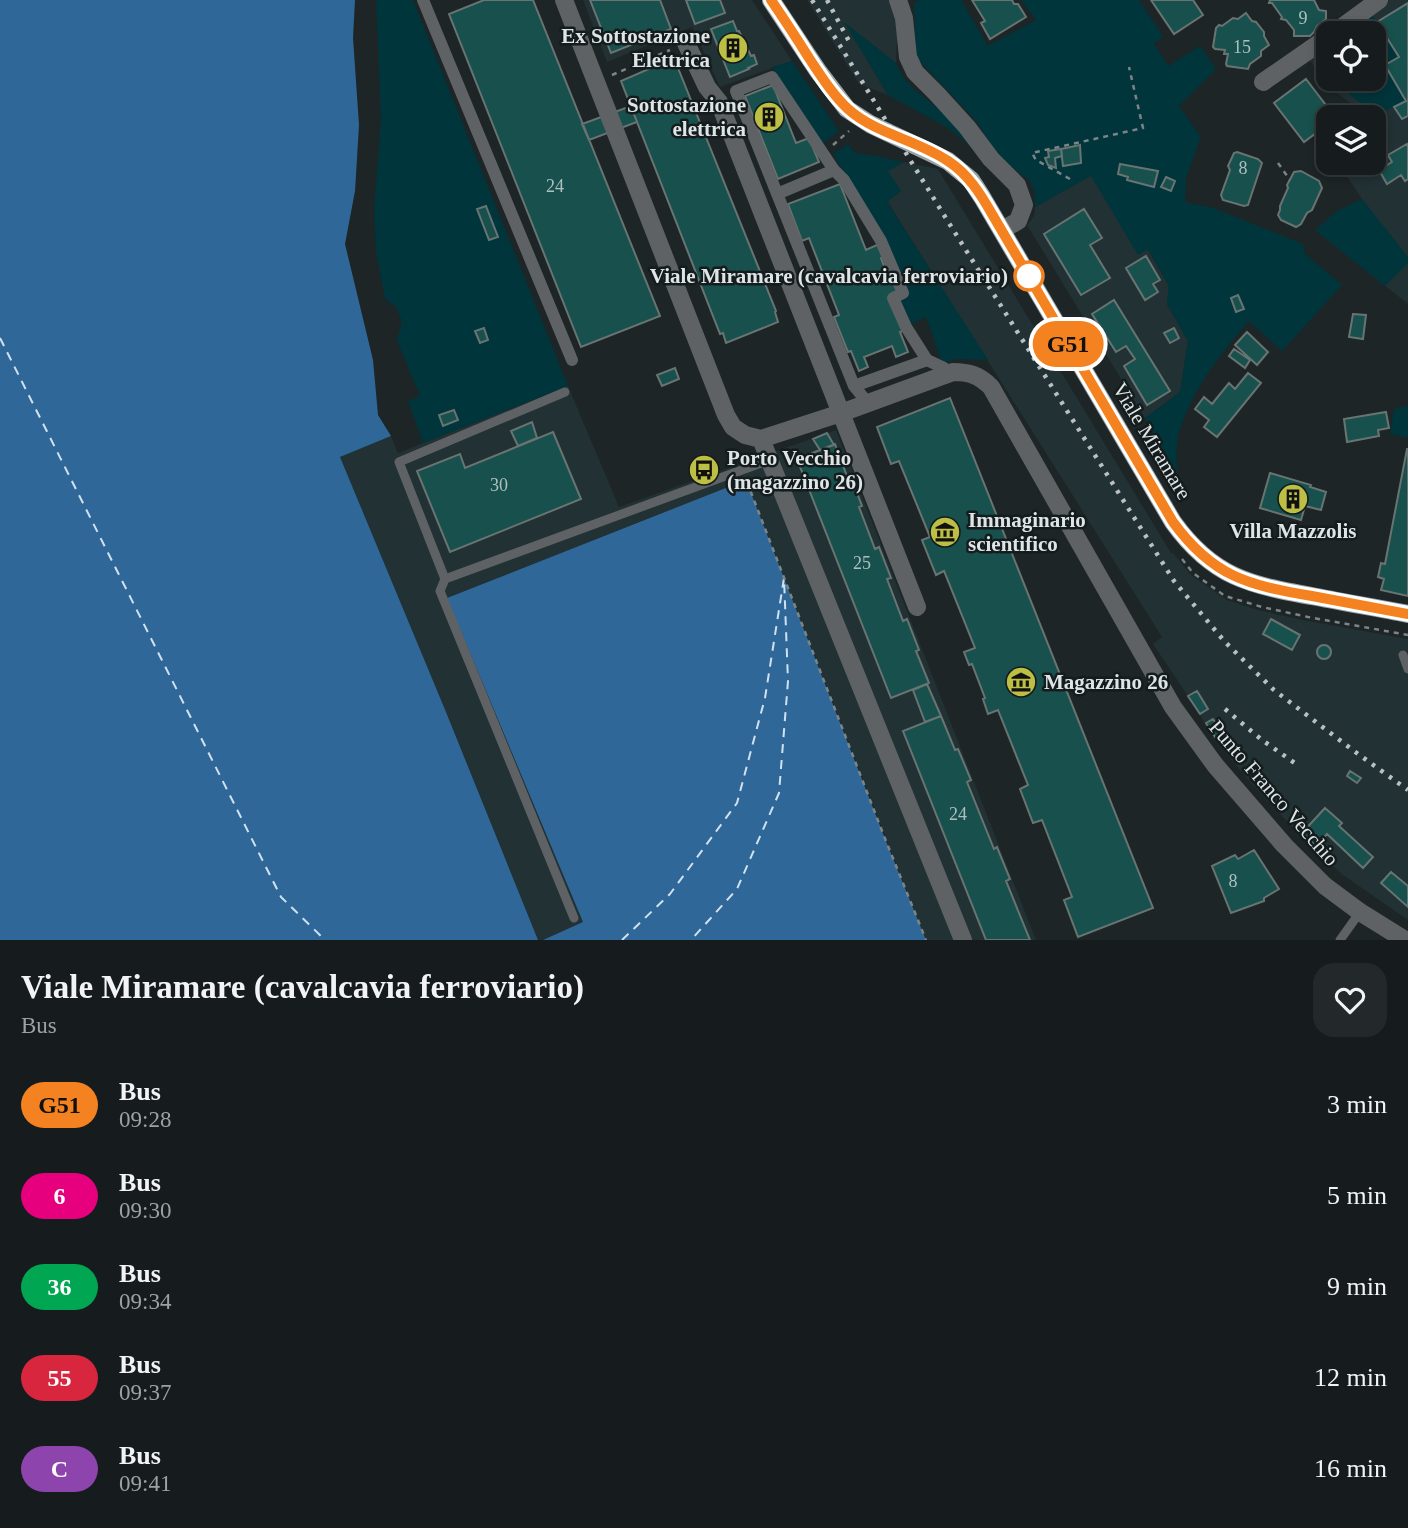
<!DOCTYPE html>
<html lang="en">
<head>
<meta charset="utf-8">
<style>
	body { margin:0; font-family:Georgia,serif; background:#23292a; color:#f1f3f6; height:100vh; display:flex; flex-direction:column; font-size:26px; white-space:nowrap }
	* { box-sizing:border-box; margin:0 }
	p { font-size:23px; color:#9ea1a4 }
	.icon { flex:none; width:38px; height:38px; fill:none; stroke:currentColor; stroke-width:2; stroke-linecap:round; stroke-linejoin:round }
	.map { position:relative; height:940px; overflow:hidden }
	.sheet { display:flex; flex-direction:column; background:#161c1d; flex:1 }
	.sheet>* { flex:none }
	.badge { padding:0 14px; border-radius:23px; font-size:24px; line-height:46px }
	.tools { position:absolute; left:1316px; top:21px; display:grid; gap:14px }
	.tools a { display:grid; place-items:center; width:70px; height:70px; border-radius:14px; background:#161c1d; box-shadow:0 4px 10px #0003,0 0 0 2px #353a3b; font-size:35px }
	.map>.badge { position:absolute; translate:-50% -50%; box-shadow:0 0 0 4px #fff }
	.round { display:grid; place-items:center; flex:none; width:74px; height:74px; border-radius:21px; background:#23292a }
	.overview { display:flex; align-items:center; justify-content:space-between; height:119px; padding:0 21px }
	h1 { font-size:33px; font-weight:600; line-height:52px }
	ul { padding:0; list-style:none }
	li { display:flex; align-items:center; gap:21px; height:91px; padding:0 21px }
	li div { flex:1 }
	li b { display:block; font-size:26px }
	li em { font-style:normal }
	li .badge { min-width:77px; font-weight:700; text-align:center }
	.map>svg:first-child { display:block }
	.built { fill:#213134 }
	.green { fill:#00353b }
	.water { fill:#2f6898 }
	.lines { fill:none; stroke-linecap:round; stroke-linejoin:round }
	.ferry { stroke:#d2e1ef; stroke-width:2; stroke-dasharray:9 7; stroke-linecap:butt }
	.building { fill:#17504c; stroke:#697472; stroke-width:2 }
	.path { stroke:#7d8485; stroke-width:2.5; stroke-dasharray:5 5; stroke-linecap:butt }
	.service { stroke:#5f6264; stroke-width:9 }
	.pedestrian { stroke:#5f6264; stroke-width:12 }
	.minor { stroke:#5f6264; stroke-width:18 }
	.primary { stroke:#9aa2a5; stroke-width:18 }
	.rail { stroke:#bac0c1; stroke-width:4.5; stroke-dasharray:3.5 7; stroke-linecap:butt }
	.line-casing { stroke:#fff; stroke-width:16 }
	.line { stroke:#f58220; stroke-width:10 }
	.stop-dot { fill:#fff; stroke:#f58220; stroke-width:3.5 }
	.labels { text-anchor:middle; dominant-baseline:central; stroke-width:5; stroke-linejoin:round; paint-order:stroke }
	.number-label { font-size:18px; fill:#adc0c0 }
	.poi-label { font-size:21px; font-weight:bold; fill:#dfe5e6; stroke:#141c1d; text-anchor:start }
	.stop-label { font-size:21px; font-weight:bold; fill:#dfe5e6; stroke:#141c1d; text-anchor:end }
	.street-label { font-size:21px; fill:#dfe5e6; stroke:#141c1d }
</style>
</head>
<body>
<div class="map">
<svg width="1408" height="940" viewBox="0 0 1408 940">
	<rect width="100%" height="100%" fill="#1d2527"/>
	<path class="built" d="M583,0H752L792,61L720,87L692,27L607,62Z
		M807,0H892L898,16L896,63L846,24L888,95L859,84Z
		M1389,0H1408V304L1315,230L1337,211L1362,199L1338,163H1374V117H1364L1359,109L1327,86L1309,59L1328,45V79H1374V33H1344Z
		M904,162L938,169L1171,553H1173L1191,575L1227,600L1258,610L1303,620L1408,639V920L1343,875L1310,846L1250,782L1216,741L1188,696L1153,644L1162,637L887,201L901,191L887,171Z
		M1091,175L1138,254L1147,248L1169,286L1167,304L1188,341L1180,392L1145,418L1027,225L1034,216L1035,207Z
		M568,386L619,507L836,430L1036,940H926L746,480L447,598L584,923L543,940H538L446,712L340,457L391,436L398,453Z"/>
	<path class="green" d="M376,0H413L568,386L423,443L408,401L420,396L397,341L402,321L396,307L385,299L376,252L374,208L381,119Z
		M920,0H961L988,46L1036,20L1021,0H1139L1163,36L1154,44L1168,66L1200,46L1216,69L1179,106L1201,137L1186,178L1185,202L1213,208L1303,244L1305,254L1342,285L1282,351L1249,321C1221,353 1191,391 1179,433C1175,450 1177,466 1178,483L1145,418L1180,392L1188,341L1167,304L1169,286L1148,249L1138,255L1091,176L1035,207V194L1030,181L997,156L977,122L916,57L914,3Z
		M1371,13L1399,57L1406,101L1376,115L1330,79H1374V33H1344Z
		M844,22L896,63C905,88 931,101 950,118C959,127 966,139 974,149L948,128L888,95Z
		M792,61L839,131L822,144L772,67Z
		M848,144L855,153L876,156L904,162L888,171L901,191L887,202L988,360L957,359L942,363L926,317L908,325L897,299L885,242L833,154Z
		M1362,199L1408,257V263L1385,286L1315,230L1337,211Z
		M1408,406V438L1390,434L1394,409Z"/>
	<path class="water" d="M0,0H355L353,38L359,125L355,191L345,244L373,360L378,415L391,436L340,457L446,712L538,940H0Z
		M746,480L884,836L926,940H543L583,922L447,598Z"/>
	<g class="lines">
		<path class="ferry" d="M0,338L281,897L325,940
			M622,940L670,894L737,803L765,698L784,578L788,681L779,793L737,889L691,940"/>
	</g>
	<path class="building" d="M484,0H533L660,316L581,347L449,14Z
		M590,0H660L671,29L611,53Z
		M686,0H720L725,13L695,24Z
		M972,0H1012L1014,4H1018L1026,17L990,39L981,23L985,21Z
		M1151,0H1193L1203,15L1174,34Z
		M1270,0H1314L1319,10L1326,11V19L1317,26L1314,32L1310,36H1294V30L1286,20L1281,19L1282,17L1272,3H1269Z
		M1408,3V116L1402,119L1394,107L1406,101L1385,65L1399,57L1377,22Z
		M1246,13L1252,21L1256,22L1264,32V36L1269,45L1261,51V56L1250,64L1248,69L1227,66L1226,64L1228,54H1224L1225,50L1215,49L1213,47L1216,28L1219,25L1222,26L1233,18L1238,19Z
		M733,21L737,31H739L751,56L754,55L757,64L748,68L749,69L730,77L711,29Z
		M674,58L776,311L775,312L778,322L726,343L723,333L720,334L621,81Z
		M1306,79L1335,117H1328V124L1304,142L1274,103Z
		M773,85L796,143L809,138L819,162L778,179L745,96Z
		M631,106L637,122L589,140L582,124Z
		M1407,144L1408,147V179L1405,181L1401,175L1387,184L1379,170L1392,162L1388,155Z
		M1080,145L1081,163L1063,166L1061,149Z
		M1061,149L1062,156L1055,158L1056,168L1048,165L1045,158L1049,157L1048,151Z
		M1237,152L1258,159L1262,163L1248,205L1244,206L1223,200L1221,195L1230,170L1228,166L1234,153Z
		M1120,164L1158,171L1154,187L1127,180L1128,177L1118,174Z
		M1301,171L1319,181L1322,188L1312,210L1307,213L1301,224L1296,227L1281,220L1278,215L1280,210V206L1288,188L1287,185L1294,172Z
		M1166,177L1175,181L1171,191L1161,187Z
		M840,184L866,250L879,244L884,257L881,258L889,278L893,277L899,292L903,331L900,332L908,352L896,357L892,346L864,357L868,367L859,371L851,351L848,352L834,317L839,315L809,238L802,241L788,204Z
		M486,206L498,237L489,240L477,209Z
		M1084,209L1102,238L1090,245L1110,278L1081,295L1044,234Z
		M1146,256L1160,280L1153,284L1158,292L1145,300L1126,268Z
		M1238,295L1244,309L1236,312L1231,298Z
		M1114,300L1170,391L1147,405L1124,366L1135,359L1126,346L1116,352L1092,314Z
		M1353,314L1366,315L1363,339L1349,337Z
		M484,328L488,340L480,343L475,331Z
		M1174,328L1179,338L1170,343L1164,333Z
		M1247,332L1268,352L1257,365L1235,345Z
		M1234,349L1250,360L1245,368L1229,356Z
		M675,368L679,379L662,386L657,375Z
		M1248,373L1261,383L1217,437L1204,427L1209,420L1195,409L1204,397L1212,404L1229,383L1235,389Z
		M950,398L1153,908L1078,937L1064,900L1072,897L1042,820L1033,823L1020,789L1028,785L998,710L988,714L983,699L985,698L972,664L969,665L964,652L975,648L944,571L936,575L922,540L930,537L899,461L891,464L877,427Z
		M454,410L458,420L443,426L439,415Z
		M1386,412L1389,428L1378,430L1379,436L1347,442L1344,419Z
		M532,422L537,438L518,446L511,431Z
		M553,432L581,499L450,552L417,471L460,454L465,468Z
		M827,433L834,445L820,450L813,439Z
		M835,444L847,476L850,475L862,506L859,507L875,549L879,547L891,578L887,579L903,621L907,619L919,650L916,651L929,683L891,698L797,459Z
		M1407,449H1408V596L1381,590L1384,579L1378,577L1381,563L1385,564Z
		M1270,473L1311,485L1310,487L1326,492L1321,510L1305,506L1301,520L1260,508Z
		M1271,619L1300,635L1292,650L1263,634Z
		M1317 652a7 7 0 1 1 14 0a7 7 0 1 1-14 0Z
		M927,684L941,716L925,722L913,690Z
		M1197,691L1208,709L1200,714L1188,696Z
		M941,716L955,750L958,749L971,780L967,782L994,849L997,847L1010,879L1006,881L1030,940H986L903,731Z
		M1213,719L1222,733L1215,737L1206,723Z
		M1350,771L1361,778L1357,783L1347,776Z
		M1325,808L1342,823L1339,826L1373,857L1363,868L1327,834L1316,846L1302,833Z
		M1254,850L1279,889L1264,898V901L1231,913L1212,866L1235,855L1238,859Z
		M1391,872L1408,886V907L1381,883Z"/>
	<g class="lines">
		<path class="path" d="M612,75L670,50
			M833,145L849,131
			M1278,163L1290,180
			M1070,179L1036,160L1032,153L1143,128L1129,67
			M1087,338L1102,330
			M747,482L884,836L926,940
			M1182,559L1193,573L1225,596L1262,607L1308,617L1408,635"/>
		<path class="service" d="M565,392L399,462L445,579L440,591L574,918
			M445,579L769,460
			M1403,655L1408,669
			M1340,940L1360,912"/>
		<path class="pedestrian" d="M423,0L572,360
			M777,194L834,170
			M854,386L927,360L944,368
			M863,397L854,386L736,91L772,77L834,170L844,180L881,241L903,293L893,298L906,327L927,360"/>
		<path class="minor" d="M564,0L726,415L733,427L745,435L761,439L841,413L953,372C969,372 979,375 991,387L1173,707L1215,765L1284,845L1325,886L1360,912L1405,940
			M898,0L904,18L908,57L915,72L937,94L967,127L991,159L1017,185L1024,205L1018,221L1002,230
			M1334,33L1379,0
			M686,43L707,87L719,102L917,607
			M1263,82L1328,37
			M761,439L963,940"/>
		<path class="primary" d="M771,0L818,71L847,109L870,124L948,161L971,180L982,197L1173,522C1214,579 1251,585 1317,597C1347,603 1378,608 1408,614"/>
		<path class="rail" d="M812,0L947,220L1174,581L1225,642L1274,690L1354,751L1408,790
			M827,0L851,45
			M1225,709L1262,740L1299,766"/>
	</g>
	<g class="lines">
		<g class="line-casing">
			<path id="line" d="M771,0C784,19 797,39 809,58C821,76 833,95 848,109C876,134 917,140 948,161C968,174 980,193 992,214L1173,522C1213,577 1248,585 1312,596C1344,602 1376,608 1408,614"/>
		</g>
		<use href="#line" class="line"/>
	</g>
	<defs>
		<g id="building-disc" transform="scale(1.575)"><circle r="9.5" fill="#bcbf43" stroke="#141c1d"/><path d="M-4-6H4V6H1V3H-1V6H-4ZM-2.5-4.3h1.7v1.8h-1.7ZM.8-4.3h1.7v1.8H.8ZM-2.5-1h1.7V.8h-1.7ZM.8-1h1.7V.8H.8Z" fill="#111"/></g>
		<g id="bus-disc" transform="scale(1.575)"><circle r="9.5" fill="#bcbf43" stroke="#141c1d"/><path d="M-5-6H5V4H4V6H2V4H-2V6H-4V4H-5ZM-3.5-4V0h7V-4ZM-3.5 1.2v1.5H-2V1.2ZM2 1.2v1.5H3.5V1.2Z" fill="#111"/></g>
		<g id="museum-disc" transform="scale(1.575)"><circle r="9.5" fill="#bcbf43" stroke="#141c1d"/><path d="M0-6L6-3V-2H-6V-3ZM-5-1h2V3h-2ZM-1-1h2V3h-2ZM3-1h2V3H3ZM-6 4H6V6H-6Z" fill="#111"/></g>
	</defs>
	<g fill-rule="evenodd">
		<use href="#building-disc" x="733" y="48"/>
		<use href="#building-disc" x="769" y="117"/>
		<use href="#bus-disc" x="704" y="470"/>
		<use href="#building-disc" x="1293" y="499"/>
		<use href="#museum-disc" x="945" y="532"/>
		<use href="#museum-disc" x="1021" y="682"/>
	</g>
	<circle class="stop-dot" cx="1029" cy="276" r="14"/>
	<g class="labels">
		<g class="number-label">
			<text x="1303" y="18">9</text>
			<text x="1242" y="47">15</text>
			<text x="1243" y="168">8</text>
			<text x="555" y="186">24</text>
			<text x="499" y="485">30</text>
			<text x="862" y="563">25</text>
			<text x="958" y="814">24</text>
			<text x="1233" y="881">8</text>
		</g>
		<g class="poi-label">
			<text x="710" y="36" text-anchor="end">Ex Sottostazione<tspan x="710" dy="24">Elettrica</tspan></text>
			<text x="746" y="105" text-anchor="end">Sottostazione<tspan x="746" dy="24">elettrica</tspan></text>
			<text x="727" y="458">Porto Vecchio<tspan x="727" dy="24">(magazzino 26)</tspan></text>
			<text x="968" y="520">Immaginario<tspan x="968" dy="24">scientifico</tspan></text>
			<text x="1293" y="531" text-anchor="middle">Villa Mazzolis</text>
			<text x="1044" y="682">Magazzino 26</text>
		</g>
		<g class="stop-label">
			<text x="1008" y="276">Viale Miramare (cavalcavia ferroviario)</text>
		</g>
		<g class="street-label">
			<text transform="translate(1152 441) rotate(59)">Viale Miramare</text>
			<text transform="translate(1274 793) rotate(49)">Punto Franco Vecchio</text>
		</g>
	</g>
</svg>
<div class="tools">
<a><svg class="icon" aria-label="locate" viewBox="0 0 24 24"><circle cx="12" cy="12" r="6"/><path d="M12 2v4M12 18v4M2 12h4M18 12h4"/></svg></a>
<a><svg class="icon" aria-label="layers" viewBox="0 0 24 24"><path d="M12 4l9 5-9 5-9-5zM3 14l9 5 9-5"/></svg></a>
</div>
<b class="badge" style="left:1068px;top:344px;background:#f58220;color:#111">G51</b>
</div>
<section class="sheet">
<div class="overview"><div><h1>Viale Miramare (cavalcavia ferroviario)</h1><p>Bus</p></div><a class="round"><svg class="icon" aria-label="heart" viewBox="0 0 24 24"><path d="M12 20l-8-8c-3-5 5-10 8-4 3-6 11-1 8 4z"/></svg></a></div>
<ul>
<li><span class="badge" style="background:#f58220;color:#111">G51</span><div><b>Bus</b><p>09:28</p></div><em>3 min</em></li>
<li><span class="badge" style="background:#e6007e;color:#fff">6</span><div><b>Bus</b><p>09:30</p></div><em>5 min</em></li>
<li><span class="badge" style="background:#00a651;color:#fff">36</span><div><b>Bus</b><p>09:34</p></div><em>9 min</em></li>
<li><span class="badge" style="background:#d7263d;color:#fff">55</span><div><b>Bus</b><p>09:37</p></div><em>12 min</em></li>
<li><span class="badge" style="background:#8e44ad;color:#fff">C</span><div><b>Bus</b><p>09:41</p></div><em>16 min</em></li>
</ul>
</section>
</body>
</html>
